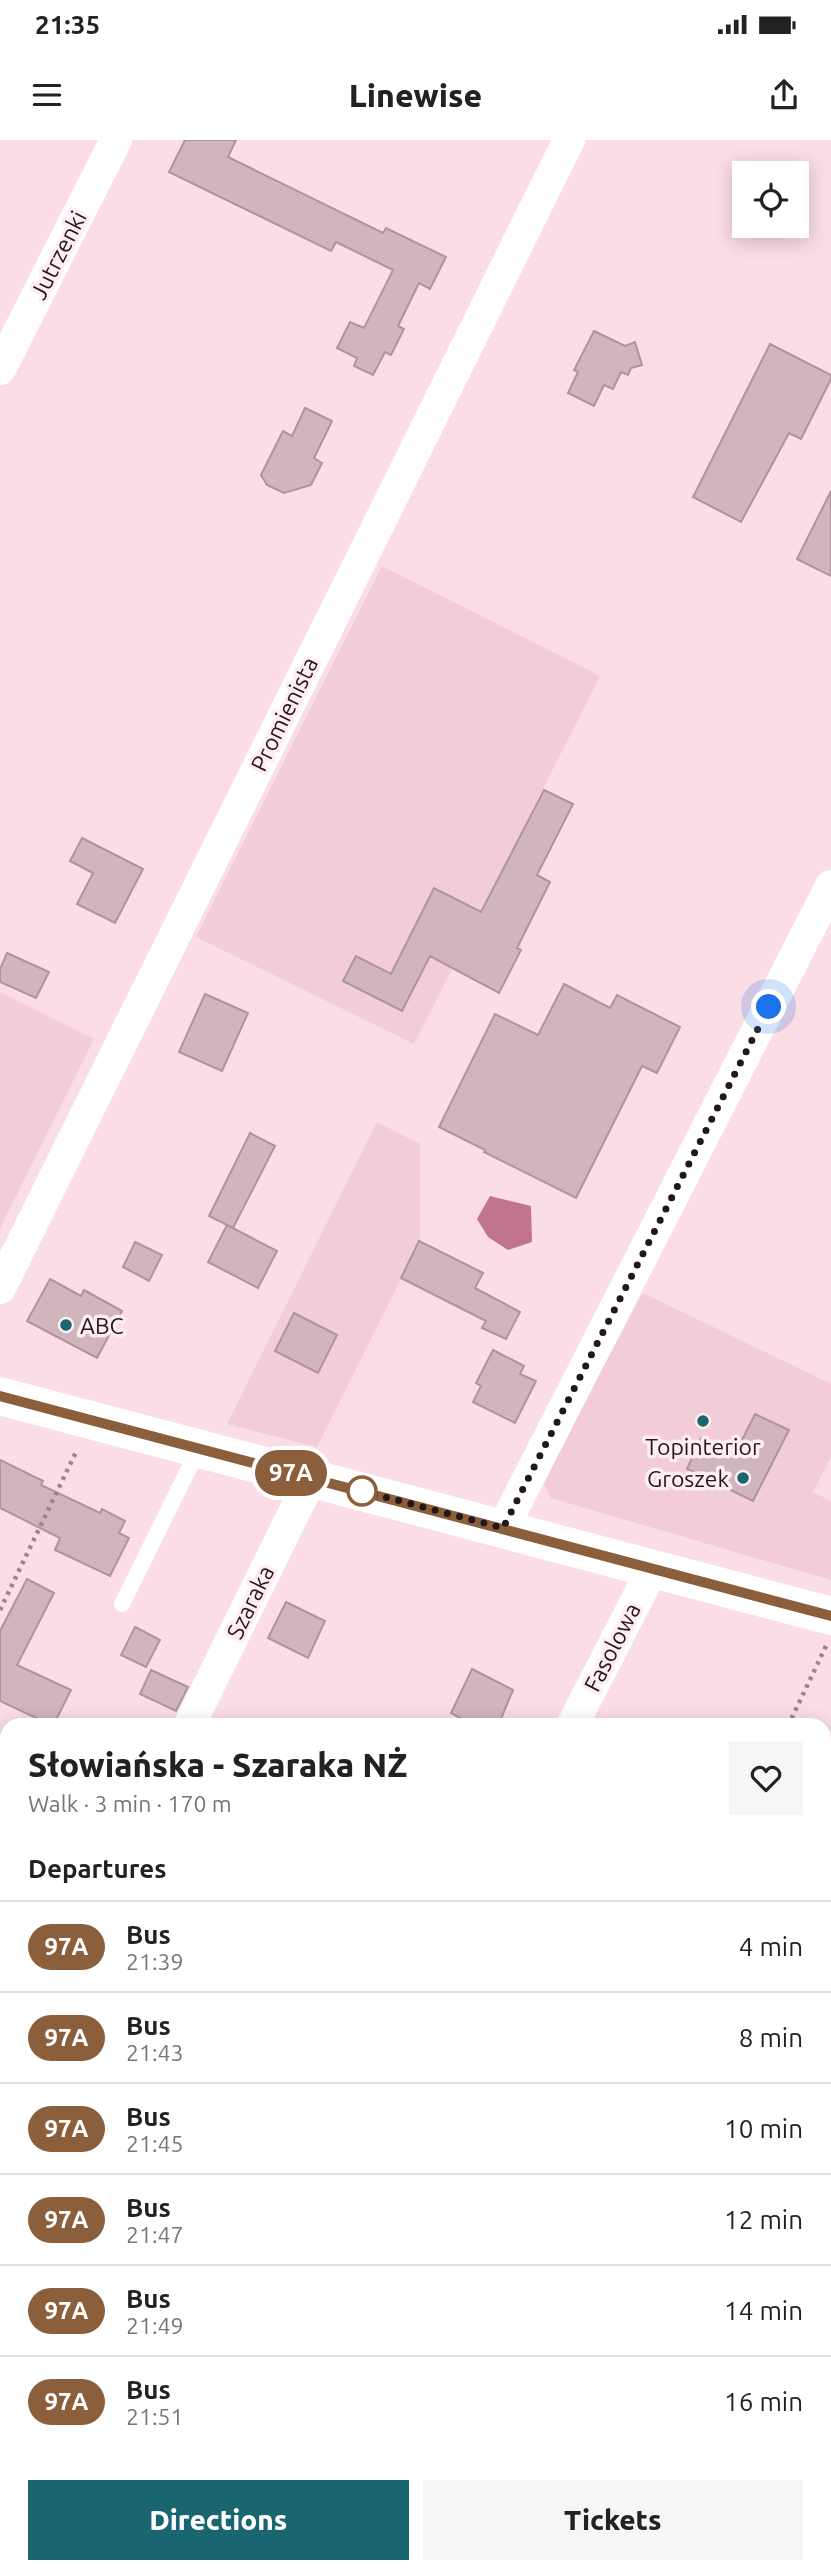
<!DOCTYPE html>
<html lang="en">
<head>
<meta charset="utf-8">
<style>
	body { margin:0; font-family:Ubuntu,sans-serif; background:#f6f6f6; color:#222; height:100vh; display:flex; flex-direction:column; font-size:26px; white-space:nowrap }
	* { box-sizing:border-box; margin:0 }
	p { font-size:23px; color:#767676 }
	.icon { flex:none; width:38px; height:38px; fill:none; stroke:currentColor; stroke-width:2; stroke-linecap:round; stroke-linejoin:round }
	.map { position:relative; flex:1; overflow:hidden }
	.sheet { position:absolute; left:0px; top:1578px; width:831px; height:856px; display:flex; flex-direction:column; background:#fff; border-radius:21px 21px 0 0; box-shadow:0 4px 18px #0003 }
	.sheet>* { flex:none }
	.badge { padding:0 14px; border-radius:23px; font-size:24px; line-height:46px }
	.fabs { position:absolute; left:732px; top:21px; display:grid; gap:14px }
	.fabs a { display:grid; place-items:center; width:77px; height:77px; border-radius:0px; background:#fff; box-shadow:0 4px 18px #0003; font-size:35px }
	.you { position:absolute; width:35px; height:35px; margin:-18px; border:5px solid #fff; border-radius:50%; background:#1a73e8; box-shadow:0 0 0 10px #1a73e833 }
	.map>.badge { position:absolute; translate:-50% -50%; box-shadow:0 0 0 4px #fff }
	h2 { padding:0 28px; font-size:26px; line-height:63px }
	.round { display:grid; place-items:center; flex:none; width:74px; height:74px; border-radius:0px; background:#f6f6f6 }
	.head { display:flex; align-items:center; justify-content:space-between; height:119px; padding:0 28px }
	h1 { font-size:33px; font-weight:800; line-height:52px }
	.primary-button { display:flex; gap:14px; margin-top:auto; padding:14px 28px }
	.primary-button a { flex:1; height:80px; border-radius:0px; background:#196570; color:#fff; font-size:28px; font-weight:800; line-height:80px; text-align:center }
	.primary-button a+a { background:#f6f6f6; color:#222 }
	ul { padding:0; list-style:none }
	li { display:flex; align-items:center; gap:21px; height:91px; padding:0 28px; border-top:2px solid #e0e0e0 }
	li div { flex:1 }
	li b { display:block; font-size:26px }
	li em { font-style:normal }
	li .badge { min-width:77px; font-weight:700; text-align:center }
	.status { display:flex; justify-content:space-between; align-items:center; height:49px; padding:0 35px; background:#fff; direction:ltr }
	.status svg { height:19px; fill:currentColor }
	header { display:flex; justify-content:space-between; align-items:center; height:91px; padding:0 28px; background:#fff; font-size:32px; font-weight:800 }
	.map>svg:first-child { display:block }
	.built { fill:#f2cdd8 }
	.water { fill:#c0758d }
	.building { fill:#d0b5bc; stroke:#af949c; stroke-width:2 }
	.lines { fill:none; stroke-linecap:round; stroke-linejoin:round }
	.path { stroke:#9a858b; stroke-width:4.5; stroke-dasharray:3.5 5; stroke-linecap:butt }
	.service { stroke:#fff; stroke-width:16 }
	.minor { stroke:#fff; stroke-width:32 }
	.tertiary { stroke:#fff; stroke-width:38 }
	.line-casing { stroke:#fff; stroke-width:16 }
	.line { stroke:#8b5e3c; stroke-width:10 }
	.walk { stroke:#22181b; stroke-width:7; stroke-dasharray:0 12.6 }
	.poi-dot { fill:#196570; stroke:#ffedf2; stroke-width:2.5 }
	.stop-dot { fill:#fff; stroke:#8b5e3c; stroke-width:3.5 }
	.labels { text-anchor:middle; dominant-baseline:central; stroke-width:7; stroke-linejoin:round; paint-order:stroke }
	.street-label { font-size:23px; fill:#22181b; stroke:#ffedf2 }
	.poi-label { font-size:23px; fill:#22181b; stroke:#ffedf2; text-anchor:start }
</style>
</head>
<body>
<div class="status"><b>21:35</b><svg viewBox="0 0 49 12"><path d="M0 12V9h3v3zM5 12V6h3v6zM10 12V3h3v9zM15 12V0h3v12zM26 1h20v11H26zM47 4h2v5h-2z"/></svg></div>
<header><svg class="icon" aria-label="menu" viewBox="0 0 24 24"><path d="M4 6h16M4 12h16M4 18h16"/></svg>Linewise<svg class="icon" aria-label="share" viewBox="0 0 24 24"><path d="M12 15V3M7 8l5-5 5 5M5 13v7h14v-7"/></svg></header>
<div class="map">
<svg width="831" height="2434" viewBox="0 0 831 2434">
	<rect width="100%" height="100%" fill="#fadde5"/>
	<path class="built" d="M382,426L600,536L414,904L196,797Z
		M0,852L94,899L0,1088Z
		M377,982L420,1004V1101L317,1307L227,1284Z
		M643,1153L831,1244V1317L813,1352L831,1361V1440L551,1358L542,1341Z"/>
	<path class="water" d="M490,1056L531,1066L532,1102L508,1110L488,1097L477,1079Z"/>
	<path class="building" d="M185,0H236L228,17L383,93L386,88L446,117L430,149L419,143L398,186L404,189L391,215L385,212L373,235L354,226L357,218L337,208L350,182L364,188L393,130L336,102L331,111L169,32Z
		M594,191L625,206L635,202L642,225L631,228L628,235L621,232L613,249L604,245L594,266L568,253L578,232L574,230Z
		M770,204L831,235V239L801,299L789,293L741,382L693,357Z
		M305,268L332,281L314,318L322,323L311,345L284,353L267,345L261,335L283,291L292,296Z
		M831,351V436L797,419Z
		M544,650L573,664L537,735L550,742L517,808L521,810L499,853L430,816L402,871L343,841L356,816L391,834L434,748L481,772Z
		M82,698L143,729L115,783L77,764L93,733L70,721Z
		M7,813L49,832L36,858L0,842V829Z
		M564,844L610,868L617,855L680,887L657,933L642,926L576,1058L484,1012L485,1010L439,987L495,874L538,895Z
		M205,854L248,873L222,931L179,912Z
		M250,993L275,1006L233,1088L209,1076Z
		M227,1085L277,1111L258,1148L208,1122Z
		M419,1101L483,1133L475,1148L520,1172L506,1199L482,1188L486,1181L401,1138Z
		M135,1102L162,1115L149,1141L123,1127Z
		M50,1139L81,1156L84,1150L122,1171L97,1218L27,1181Z
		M294,1173L337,1195L318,1233L275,1211Z
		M493,1210L524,1226L520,1234L536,1241L515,1283L473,1262L481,1246L476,1243Z
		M755,1274L789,1290L753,1361L687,1329L701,1298L735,1314Z
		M0,1320L43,1341L41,1345L100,1373L102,1369L125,1381L119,1393L129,1398L110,1436L55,1410L60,1398L0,1368Z
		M27,1439L54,1453L17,1525L71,1550L53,1586L0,1561V1491Z
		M286,1462L325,1481L308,1518L268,1498Z
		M135,1487L160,1500L146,1527L121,1515Z
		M472,1529L513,1550L498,1586H475L451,1573Z
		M151,1530L188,1547L176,1571L140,1554Z"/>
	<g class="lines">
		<path class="path" d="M0,1470L77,1310
			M788,1586L826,1506"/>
		<path class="service" d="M122,1464L199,1308"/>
		<path class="minor" d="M0,229L116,0
			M0,1148L569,0
			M503,1388L831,746
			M189,1586L311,1338
			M572,1586L653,1428
			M0,1973L7,1959
			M824,2030L831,2016
			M153,2434L157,2427
			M621,2434L624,2427"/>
		<path class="tertiary" d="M0,1256L831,1476"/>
	</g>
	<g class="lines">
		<g class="line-casing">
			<path id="line" d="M0,1256L831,1476"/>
		</g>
		<use href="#line" class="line"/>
		<path class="walk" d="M362,1351L503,1388L769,867"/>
	</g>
	<g class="poi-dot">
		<circle cx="66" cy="1185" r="7"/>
		<circle cx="703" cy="1281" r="7"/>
		<circle cx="743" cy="1338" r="7"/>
	</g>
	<circle class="stop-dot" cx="362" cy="1351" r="14"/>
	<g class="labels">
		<g class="street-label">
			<text transform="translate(58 115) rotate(-63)">Jutrzenki</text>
			<text transform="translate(284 574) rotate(-64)">Promienista</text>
			<text transform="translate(250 1462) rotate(-64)">Szaraka</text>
			<text transform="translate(612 1507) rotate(-63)">Fasolowa</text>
		</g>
		<g class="poi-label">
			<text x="80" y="1185">ABC</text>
			<text x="703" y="1306" text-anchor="middle">Topinterior</text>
			<text x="729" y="1338" text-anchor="end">Groszek</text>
		</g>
	</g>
</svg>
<div class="fabs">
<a><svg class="icon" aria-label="locate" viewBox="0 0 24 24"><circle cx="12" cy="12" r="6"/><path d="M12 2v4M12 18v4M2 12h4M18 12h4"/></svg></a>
</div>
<div class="you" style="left:769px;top:867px"></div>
<b class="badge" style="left:291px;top:1333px;background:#8b5e3c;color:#fff">97A</b>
<section class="sheet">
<div class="head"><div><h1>Słowiańska - Szaraka NŻ</h1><p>Walk · 3 min · 170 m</p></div><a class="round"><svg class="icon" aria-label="heart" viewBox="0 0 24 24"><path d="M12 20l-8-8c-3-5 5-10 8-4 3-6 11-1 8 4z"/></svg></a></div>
<h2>Departures</h2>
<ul>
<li><span class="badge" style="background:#8b5e3c;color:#fff">97A</span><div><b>Bus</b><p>21:39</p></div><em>4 min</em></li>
<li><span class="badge" style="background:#8b5e3c;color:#fff">97A</span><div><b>Bus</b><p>21:43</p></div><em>8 min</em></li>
<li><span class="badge" style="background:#8b5e3c;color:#fff">97A</span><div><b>Bus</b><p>21:45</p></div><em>10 min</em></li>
<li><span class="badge" style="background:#8b5e3c;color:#fff">97A</span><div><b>Bus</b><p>21:47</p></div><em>12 min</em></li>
<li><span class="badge" style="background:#8b5e3c;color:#fff">97A</span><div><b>Bus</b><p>21:49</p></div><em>14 min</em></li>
<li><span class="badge" style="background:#8b5e3c;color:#fff">97A</span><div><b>Bus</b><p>21:51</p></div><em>16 min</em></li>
</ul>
<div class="primary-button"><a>Directions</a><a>Tickets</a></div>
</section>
</div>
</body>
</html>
